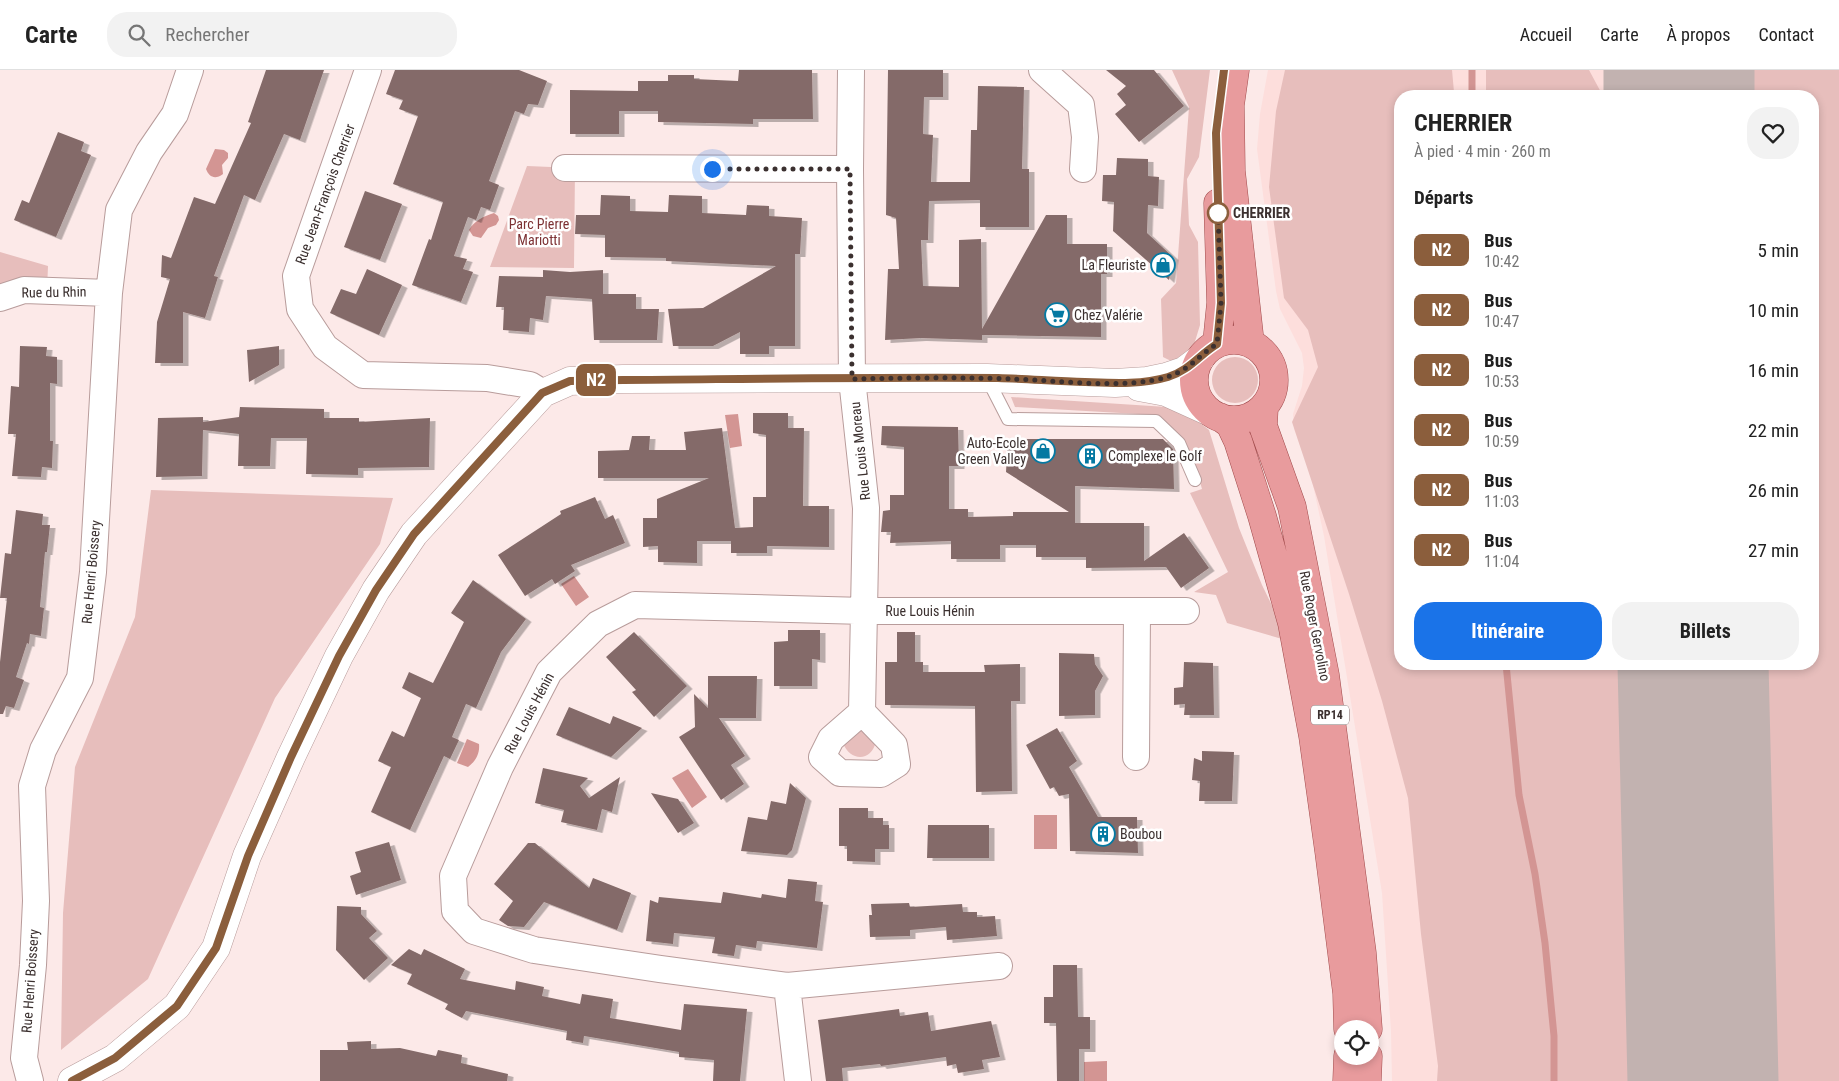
<!DOCTYPE html>
<html lang="fr">
<head>
<meta charset="utf-8">
<style>
	body { margin:0; font-family:"Roboto Condensed",sans-serif; background:#f2f2f2; color:#222; height:100vh; display:flex; flex-direction:column; font-size:19px; white-space:nowrap }
	* { box-sizing:border-box; margin:0 }
	p { font-size:16px; color:#767676 }
	.icon { flex:none; width:28px; height:28px; fill:none; stroke:currentColor; stroke-width:2; stroke-linecap:round; stroke-linejoin:round }
	.map { position:relative; flex:1; overflow:hidden }
	.panel { position:absolute; left:1394px; top:20px; width:425px; height:580px; display:flex; flex-direction:column; background:#fff; border-radius:20px; box-shadow:0 2px 8px #0003 }
	.panel>* { flex:none }
	.badge { padding:0 10px; border-radius:8px; font-size:18px; line-height:32px }
	.fabs { position:absolute; left:1334px; top:950px; display:grid; gap:10px }
	.fabs a { display:grid; place-items:center; width:45px; height:45px; border-radius:50%; background:#fff; box-shadow:0 2px 8px #0003; font-size:25px }
	.you { position:absolute; width:25px; height:25px; margin:-12px; border:4px solid #fff; border-radius:50%; background:#1a73e8; box-shadow:0 0 0 8px #1a73e833 }
	.map>.badge { position:absolute; translate:-50% -50%; box-shadow:0 0 0 2px #fff }
	h2 { padding:0 20px; font-size:19px; line-height:45px }
	.round { display:grid; place-items:center; flex:none; width:52px; height:52px; border-radius:20px; background:#f2f2f2 }
	.summary { display:flex; align-items:center; justify-content:space-between; height:85px; padding:0 20px }
	h1 { font-size:24px; font-weight:700; line-height:38px }
	.action { display:flex; gap:10px; margin-top:auto; padding:10px 20px }
	.action a { flex:1; height:58px; border-radius:20px; background:#1a73e8; color:#fff; font-size:20px; font-weight:700; line-height:58px; text-align:center }
	.action a+a { background:#f2f2f2; color:#222 }
	ul { padding:0; list-style:none }
	li { display:flex; align-items:center; gap:15px; height:60px; padding:0 20px }
	li div { flex:1 }
	li b { display:block; font-size:19px }
	li em { font-style:normal }
	li .badge { min-width:55px; font-weight:700; text-align:center }
	header { display:flex; align-items:center; gap:30px; box-sizing:border-box; height:70px; padding:0 25px; background:#fff; border-bottom:1px solid #e0e0e0 }
	header strong { font-size:24px }
	nav { display:flex; gap:28px; margin-inline-start:auto; font-size:18px }
	.search { width:350px; height:45px; background:#f2f2f2; display:flex; align-items:center; gap:12px; box-sizing:border-box; padding:0 18px; border-radius:20px; color:#767676; font-size:19px }
	.map>svg:first-child { display:block }
	.built { fill:#fddedc; fill-rule:evenodd }
	.green { fill:#e7bebc }
	.water { fill:#d39593 }
	.lines { fill:none; stroke-linecap:round; stroke-linejoin:round }
	.stream { stroke:#d39593; stroke-width:7 }
	.taxiway { stroke:#c2b2b0; stroke-width:60 }
	.runway { stroke:#c2b2b0; stroke-width:151 }
	.building { fill:#846b69; filter:url(#shadow) }
	.lane-casing { stroke:#b89c9b; stroke-width:14 }
	.street-casing { stroke:#b89c9b; stroke-width:28 }
	.secondary-casing { stroke:#b89c9b; stroke-width:29 }
	.primary-casing { stroke:#a14b4c; stroke-width:29 }
	.lane { stroke:#fff; stroke-width:12 }
	.street { stroke:#fff; stroke-width:26 }
	.secondary { stroke:#fff; stroke-width:28 }
	.primary { stroke:#e89b9d; stroke-width:28 }
	.line-casing { stroke:#fff; stroke-width:11 }
	.line { stroke:#8b5e3c; stroke-width:8 }
	.walk { stroke:#3b302f; stroke-width:5; stroke-dasharray:0 9 }
	.stop-dot { fill:#fff; stroke:#8b5e3c; stroke-width:2.5 }
	.labels { text-anchor:middle; dominant-baseline:central; stroke-width:5; stroke-linejoin:round; paint-order:stroke }
	.shield { fill:#fff; stroke:#766e6d; stroke-width:1 }
	.shield-label { font-size:12px; font-weight:bold; fill:#3b302f }
	.street-label { font-size:14px; fill:#3b302f; stroke:#fff }
	.stop-label { font-size:14px; font-weight:bold; fill:#3b302f; stroke:#fff; text-anchor:start }
	.park-label { font-size:14px; fill:#7d3133; stroke:#fff }
	.poi-label { font-size:14px; fill:#3b302f; stroke:#fff; text-anchor:start }
</style>
</head>
<body>
<header>
<strong>Carte</strong>
<div class="search"><svg class="icon" aria-label="search" viewBox="0 0 24 24"><circle cx="10" cy="10" r="6"/><path d="M15 15l6 6"/></svg>Rechercher</div>
<nav><a>Accueil</a><a>Carte</a><a>À propos</a><a>Contact</a></nav>
</header>
<div class="map">
<svg width="1839" height="1011" viewBox="0 0 1839 1011">
	<defs>
		<filter id="shadow"><feDropShadow dx="5.5" dy="3" stdDeviation="0" flood-color="#0004"/></filter>
	</defs>
	<rect width="100%" height="100%" fill="#fce9e8"/>
	<path class="built" d="M1268,0H1839V1011H1392L1391,961L1382,823L1324,466L1311,406L1294,359L1293,344L1302,316L1304,298L1302,283L1280,239L1276,221L1257,79L1260,44ZM1400,26H1812V594H1400Z"/>
	<path class="green" d="M1172,0H1210L1199,87L1187,109L1189,155L1198,172L1200,255L1193,278L1173,292L1163,287L1161,229L1176,213L1189,37Z
		M1285,0H1452L1454,22L1465,26H1400V594H1640L1648,1011H1437L1438,996L1421,864L1408,728L1382,631L1349,524L1292,352L1318,297L1308,260L1284,228L1269,117L1276,41Z
		M1486,0H1589L1603,26H1486Z
		M1731,0H1839V1011H1756L1745,594H1812V26H1732Z
		M527,96L575,98L574,198L490,197Z
		M0,182L48,196L47,220L0,228Z
		M1212 310a23 23 0 1 1 46 0a23 23 0 1 1-46 0Z
		M1011,327L1167,337L1176,334L1209,360L1239,458L1262,515L1284,560L1282,569L1227,553L1216,525L1194,522L1228,502L1190,423L1202,419L1196,398L1156,345L1015,337Z
		M151,420L393,428L380,474L275,628L148,909L61,980L63,843L75,697L135,547Z
		M858,654L876,671C872,692 850,692 843,673Z"/>
	<path class="water" d="M215,79L224,80L228,83V88L222,95L223,104C215,110 209,107 206,99Z
		M494,143L498,146L499,150L496,155L488,158L481,168L473,166L469,160C474,151 484,146 494,143Z
		M738,344L742,376L730,378L725,345Z
		M574,506L589,527L576,536L561,514Z
		M467,669L479,674C480,683 476,691 468,697L457,693Z
		M688,699L707,727L692,738L672,708Z
		M1034,745H1057V779H1034Z
		M1107,991V1011H1084V992Z"/>
	<g class="lines">
		<path class="stream" d="M1472,26V0
			M1506,594L1519,725L1535,804L1545,873L1554,966V1011"/>
		<path class="taxiway" d="M1634,0L1651,26"/>
		<path class="runway" d="M1679,0V26
			M1693,594L1703,1011"/>
	</g>
	<path class="building" d="M266,0H324L300,70L284,64L255,130L244,125L214,206L218,207L205,248L183,242V293H155L157,252L170,209L161,207L162,185L171,188L194,127L215,134L251,53L248,52Z
		M395,0H519L547,11L538,35L528,34L524,44L515,41L489,111L499,115L490,140L481,137L476,150L468,147L454,186L467,189L463,199L473,202L461,232L412,215L429,169L431,170L443,132L393,114L418,46L399,39L403,30L386,24Z
		M739,0H812L813,49H753V54L658,52V41H619V64H570V20L638,21V11H668V5H694V9L738,11Z
		M888,0H943V27H924L923,64L933,65L931,112H970L971,60H977L978,16L1024,17L1022,99H1029V157H980V130L929,131L928,170H921L923,216L959,217V170L981,169L982,259L1046,145H1067V174H1107V204H1101V267L982,265V270L921,268L885,270L888,199H899L896,148L886,145Z
		M1106,0H1154L1184,36L1139,72L1115,44L1126,35L1117,24L1126,16Z
		M58,62L84,72L81,81L91,85L56,167L14,150L22,130L29,133Z
		M1117,88L1148,89V106L1159,107L1158,136L1148,135L1147,163L1173,187L1169,210L1113,161L1114,132L1102,131L1103,105H1116Z
		M365,121L402,134L380,190L344,177Z
		M601,125L630,126V141L668,142L669,125L702,126V143L746,145L747,135L769,136V146L802,148L800,184H795V276H769V284H740V262L713,276H673L668,239L703,238L776,196L666,191V188L605,187V165L575,164L576,145H600Z
		M367,199L402,215L379,265L330,243L341,219L356,224Z
		M543,200L570,202L603,200V224H636V239H659L657,270H594L592,229L546,226L543,250L530,248L529,262L503,260L504,237H496L499,206L543,207Z
		M20,276L47,277L46,286L57,287V314L50,313V371H53L52,398L42,397L41,407L12,406L16,364H8L11,316L19,317Z
		M279,276V295L249,312L247,280Z
		M240,337L324,339V348H359V352L430,348L429,397L358,398V405L306,404L307,368H271L270,396H238L239,364L203,360L202,406L156,407L158,348L203,347V352L239,347Z
		M753,343H788V358H804L803,436H829V477L767,476V483H731V471H697V493L658,492V476L643,477V448H657V429L709,408H598V381L629,380L632,366H650L649,380H686L684,362L722,358L735,458L753,457V427H766V365L753,363Z
		M882,356L958,357L959,396H949V439H968V447L1013,446V442H1069L1006,402L1008,369H1163L1173,379L1174,419L1075,416V453H1144V491L1184,463L1209,498L1181,518L1166,497L1086,498V487H1036V475H1000V489H951V471L890,473L891,462H881L883,441L890,440V425H904V377L881,375Z
		M595,427L605,449L613,445L625,473L571,495L575,501L555,514L552,509L525,526L498,485L561,444L560,441Z
		M16,440L43,444L42,455H50L47,482H45L40,537L44,538L41,566L30,564L29,574L27,573L16,607L24,610L14,638L6,636L3,644H0V592L7,528H0L5,483L11,484Z
		M473,510L526,549L501,582L476,638L466,634L452,667L459,670L450,689L444,686L410,760L371,742L391,697L378,691L392,661L404,667L421,628L402,618L409,602L433,613L464,552L451,543Z
		M788,560H820V590L812,589V616H774V572L788,571Z
		M634,562L687,616L654,647L632,622L636,620L606,587Z
		M897,562H915V592H923V602H985L984,595L1020,594V631H1011L1012,721L976,722L975,636L885,635V592H897Z
		M1059,583L1094,584L1095,594L1103,606L1095,621V645L1059,646Z
		M1184,592L1213,593L1214,645H1184L1185,634L1174,635V618L1183,617Z
		M708,606H757L756,648H719L745,686L731,695L744,714L721,730L679,667L695,657L694,624L708,638Z
		M569,637L610,654L613,646L642,658L611,687L556,665Z
		M1057,658L1077,691L1069,697L1098,747H1137L1138,783L1070,781L1069,724L1059,726L1054,717L1050,719L1026,675Z
		M1202,681L1234,682L1232,731H1199L1200,711L1192,710L1194,688L1202,691Z
		M543,698L588,708L580,716L589,728L620,707L612,742L602,739L597,760L561,752L564,740L535,733Z
		M790,713L806,728L792,780L787,785L741,781L748,747L767,750L771,731L786,734Z
		M651,723L678,729L694,753L678,763Z
		M839,738H868V748H883V755H889V779H875V792L847,791V776H839Z
		M928,755H989V788H927Z
		M389,772L401,810L356,825L350,806L361,802L355,782Z
		M528,773H535L589,818L593,808L631,823L617,860L544,832L524,857L508,856L499,850L513,831L494,814Z
		M788,809L817,812L815,831L823,832L817,878L757,871L756,878L736,875L734,886L712,883L715,867L674,863L673,874L646,871L650,830L658,833L659,827L721,833L723,822L761,828L762,824L786,828Z
		M909,833L910,837L962,834L963,842H977V847L995,846L997,866L947,870L946,857L910,860V866L870,867L869,845H872L871,834Z
		M337,836L361,837V844L377,861L369,868L388,888L364,910L336,880Z
		M409,879L421,885L424,879L465,899L460,909L515,920L516,911L544,917L542,926L580,934L582,924L613,929L610,948L681,960L684,934L747,939L740,1011H713L714,990L679,987V982L584,966L583,973L566,970L567,961L466,941L462,948L445,939L448,934L407,914L412,904L391,895Z
		M1053,895H1077L1078,947H1090V979H1079V1011H1057L1056,953H1044V927H1053Z
		M899,939L900,946L928,942L931,961L991,951L1000,987L982,990L984,999L958,1003L956,994L947,996L946,987L881,996L880,994L842,998L843,1011H826L818,950Z
		M371,971V979L400,978L436,986L438,980L462,985L461,993L508,1004L507,1011H320V980H348L347,972Z"/>
	<g class="lines">
		<g class="lane-casing">
			<path id="lane" d="M987,308L1008,349L1156,351L1179,373L1195,410"/>
		</g>
		<g class="street-casing">
			<path id="street" d="M368,0L296,206L300,239L325,277L363,305L487,308L530,315L543,323
				M851,0L850,99L852,309L866,438L862,642L894,675L897,694L881,704L840,703L822,687L831,669L862,642
				M1042,0L1081,35L1085,67L1083,99
				M565,98L850,99
				M0,228L24,220L109,223
				M1137,541H1186
				M999,896L787,916L660,899L534,880L474,861L455,841L453,806L500,697L549,602L598,554L635,535L865,541H1137L1136,687
				M787,916L798,1011
				M30,1011L24,988L33,895L36,831L32,716L43,680L80,608L93,502L109,223L119,140L149,82L175,44L190,0"/>
		</g>
		<g class="secondary-casing">
			<path id="secondary" d="M1139,317L1166,322L1208,341
				M72,1011L115,988L177,936L216,878L247,786L291,687L339,586L376,520L414,464L543,323L570,311L623,309L987,308L1115,313L1147,311L1166,307L1184,301L1200,289"/>
		</g>
		<g class="primary-casing">
			<path id="primary" d="M1235,0L1230,35L1231,101L1250,273
				M1194 310a40 40 0 1 1 80 0a40 40 0 1 1-80 0Z
				M1217,273L1221,233L1218,133
				M1264,337L1263,356L1292,437L1325,605L1362,883L1368,959
				M1220,347L1230,354L1238,371L1262,446L1292,553L1313,666L1329,781L1347,923L1348,959
				M1347,1011L1348,986
				M1367,1011L1368,986"/>
		</g>
		<use href="#lane" class="lane"/>
		<use href="#street" class="street"/>
		<use href="#secondary" class="secondary"/>
		<use href="#primary" class="primary"/>
	</g>
	<g class="lines">
		<g class="line-casing">
			<path id="line" d="M72,1011L115,988L177,936L216,878L248,786L291,687L339,586L376,520L414,464L542,323L570,311L623,310C748,309 873,307 998,308C1027,309 1056,311 1085,312C1112,313 1141,315 1168,307C1190,300 1199,285 1217,274L1221,233L1216,63L1224,0"/>
		</g>
		<use href="#line" class="line"/>
		<path class="walk" d="M712,99H850L852,309C905,308 959,307 1012,309C1057,310 1125,320 1167,307C1190,300 1199,285 1217,274L1221,233L1218,139V143"/>
	</g>
	<defs>
		<g id="shop-ring" transform="scale(1.25)"><circle r="9.5" fill="#fff" stroke="#0579a2" stroke-width="1.5"/><path d="M-5-2.5h2.3a2.7 3.5 0 0 1 5.4 0H5L5.5 6h-11ZM-1.5-2.5h3a1.5 2.3 0 0 0-3 0Z" fill="#0579a2"/></g>
		<g id="supermarket-ring" transform="scale(1.25)"><circle r="9.5" fill="#fff" stroke="#0579a2" stroke-width="1.5"/><path d="M-6-5.5h2.5l.6 2H6L4.5 2H-2.5L-4.4-4H-6ZM-1.5 3.2a1.3 1.3 0 1 0 .1 0ZM3 3.2a1.3 1.3 0 1 0 .1 0Z" fill="#0579a2"/></g>
		<g id="building-ring" transform="scale(1.25)"><circle r="9.5" fill="#fff" stroke="#0579a2" stroke-width="1.5"/><path d="M-4-6H4V6H1V3H-1V6H-4ZM-2.5-4.3h1.7v1.8h-1.7ZM.8-4.3h1.7v1.8H.8ZM-2.5-1h1.7V.8h-1.7ZM.8-1h1.7V.8H.8Z" fill="#0579a2"/></g>
	</defs>
	<g fill-rule="evenodd">
		<use href="#shop-ring" x="1163" y="195"/>
		<use href="#supermarket-ring" x="1057" y="245"/>
		<use href="#shop-ring" x="1043" y="381"/>
		<use href="#building-ring" x="1090" y="386"/>
		<use href="#building-ring" x="1103" y="764"/>
	</g>
	<circle class="stop-dot" cx="1218" cy="143" r="10"/>
	<g class="labels">
		<rect class="shield" x="1311" y="635.5" width="38" height="19" rx="4"/>
		<g class="shield-label">
			<text x="1330" y="645">RP14</text>
		</g>
		<g class="street-label">
			<text transform="translate(325 124) rotate(-70)">Rue Jean-François Cherrier</text>
			<text transform="translate(54 222) rotate(-1)">Rue du Rhin</text>
			<text transform="translate(860 381) rotate(-96)">Rue Louis Moreau</text>
			<text transform="translate(91 502) rotate(-85)">Rue Henri Boissery</text>
			<text x="930" y="541">Rue Louis Hénin</text>
			<text transform="translate(1315 556) rotate(79)">Rue Roger Gervolino</text>
			<text transform="translate(529 643) rotate(-62)">Rue Louis Hénin</text>
			<text transform="translate(30 911) rotate(-86)">Rue Henri Boissery</text>
		</g>
		<g class="stop-label">
			<text x="1233" y="143">CHERRIER</text>
		</g>
		<g class="park-label">
			<text x="539" y="154">Parc Pierre<tspan x="539" dy="16">Mariotti</tspan></text>
		</g>
		<g class="poi-label">
			<text x="1146" y="195" text-anchor="end">La Fleuriste</text>
			<text x="1074" y="245">Chez Valérie</text>
			<text x="1026" y="373" text-anchor="end">Auto-Ecole<tspan x="1026" dy="16">Green Valley</tspan></text>
			<text x="1108" y="386">Complexe le Golf</text>
			<text x="1120" y="764">Boubou</text>
		</g>
	</g>
</svg>
<div class="fabs">
<a><svg class="icon" aria-label="locate" viewBox="0 0 24 24"><circle cx="12" cy="12" r="6"/><path d="M12 2v4M12 18v4M2 12h4M18 12h4"/></svg></a>
</div>
<div class="you" style="left:712px;top:99px"></div>
<b class="badge" style="left:596px;top:310px;background:#8b5e3c;color:#fff">N2</b>
<section class="panel">
<div class="summary"><div><h1>CHERRIER</h1><p>À pied · 4 min · 260 m</p></div><a class="round"><svg class="icon" aria-label="heart" viewBox="0 0 24 24"><path d="M12 20l-8-8c-3-5 5-10 8-4 3-6 11-1 8 4z"/></svg></a></div>
<h2>Départs</h2>
<ul>
<li><span class="badge" style="background:#8b5e3c;color:#fff">N2</span><div><b>Bus</b><p>10:42</p></div><em>5 min</em></li>
<li><span class="badge" style="background:#8b5e3c;color:#fff">N2</span><div><b>Bus</b><p>10:47</p></div><em>10 min</em></li>
<li><span class="badge" style="background:#8b5e3c;color:#fff">N2</span><div><b>Bus</b><p>10:53</p></div><em>16 min</em></li>
<li><span class="badge" style="background:#8b5e3c;color:#fff">N2</span><div><b>Bus</b><p>10:59</p></div><em>22 min</em></li>
<li><span class="badge" style="background:#8b5e3c;color:#fff">N2</span><div><b>Bus</b><p>11:03</p></div><em>26 min</em></li>
<li><span class="badge" style="background:#8b5e3c;color:#fff">N2</span><div><b>Bus</b><p>11:04</p></div><em>27 min</em></li>
</ul>
<div class="action"><a>Itinéraire</a><a>Billets</a></div>
</section>
</div>
</body>
</html>
